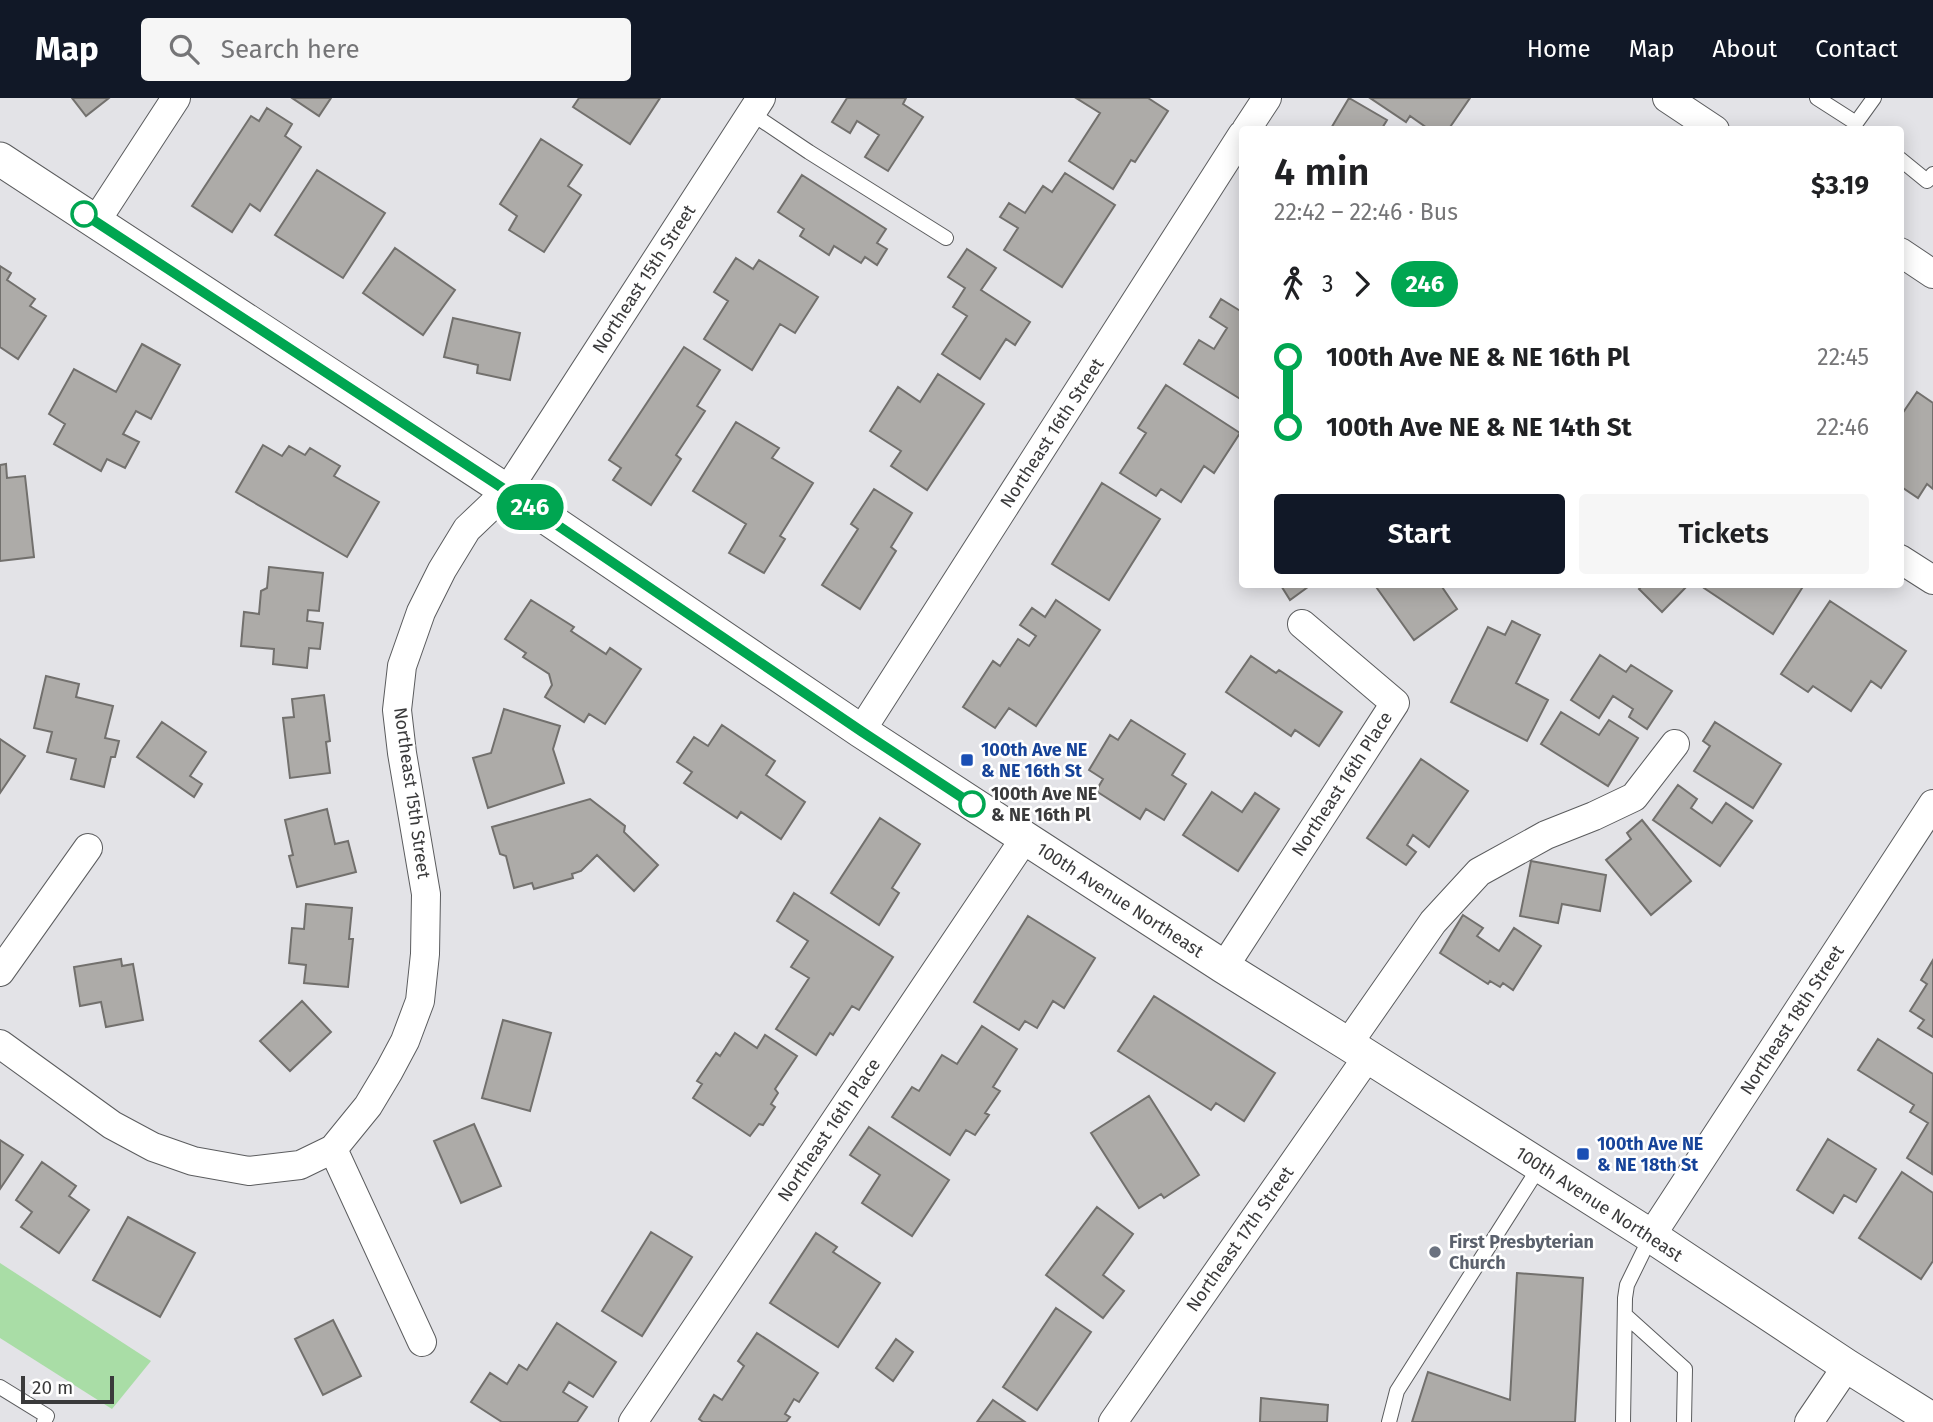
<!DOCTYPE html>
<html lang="en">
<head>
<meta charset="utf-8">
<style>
	body { margin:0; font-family:"Fira Sans",sans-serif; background:#f6f6f6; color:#202124; height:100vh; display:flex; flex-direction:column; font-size:26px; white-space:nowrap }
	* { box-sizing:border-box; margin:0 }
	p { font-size:23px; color:#757577 }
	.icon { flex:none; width:38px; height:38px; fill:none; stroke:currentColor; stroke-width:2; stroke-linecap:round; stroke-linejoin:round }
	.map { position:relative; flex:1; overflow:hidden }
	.drawer { position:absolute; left:1239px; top:28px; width:665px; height:462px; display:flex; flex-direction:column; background:#fff; border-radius:7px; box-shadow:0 4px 18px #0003 }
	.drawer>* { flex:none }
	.badge { padding:0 14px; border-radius:23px; font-size:24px; line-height:46px }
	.scale { position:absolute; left:21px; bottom:18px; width:93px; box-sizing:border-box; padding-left:7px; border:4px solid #3a3a3b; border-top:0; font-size:19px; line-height:24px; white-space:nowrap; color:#3a3a3b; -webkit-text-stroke:5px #fff; paint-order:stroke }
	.map>.badge { position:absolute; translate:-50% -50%; box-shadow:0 0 0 4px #fff }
	.legs { display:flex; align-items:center; gap:10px; height:77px; padding:0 35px; font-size:23px }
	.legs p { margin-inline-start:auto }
	.overview { display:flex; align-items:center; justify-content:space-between; height:119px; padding:0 35px }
	h1 { font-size:38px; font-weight:600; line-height:52px }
	.cta { display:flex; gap:14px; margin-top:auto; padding:14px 35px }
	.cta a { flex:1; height:80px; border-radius:7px; background:#111827; color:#fff; font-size:28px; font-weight:600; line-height:80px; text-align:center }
	.cta a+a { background:#f6f6f6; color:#202124 }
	ul { padding:0 35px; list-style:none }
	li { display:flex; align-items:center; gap:24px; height:70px; font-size:26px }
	li i { display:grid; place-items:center; width:10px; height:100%; margin:0 9px; background:currentColor }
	li i::after { content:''; width:18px; height:18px; margin:-9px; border:5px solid; border-radius:50%; background:#fff }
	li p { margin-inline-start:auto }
	li:first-child i { background:linear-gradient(#0000 50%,currentColor 0) }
	li:last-child i { background:linear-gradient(currentColor 50%,#0000 0) }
	header { display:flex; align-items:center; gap:42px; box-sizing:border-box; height:98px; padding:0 35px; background:#111827; color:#fff }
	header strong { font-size:33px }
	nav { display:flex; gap:38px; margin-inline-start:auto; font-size:24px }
	.search { width:490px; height:63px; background:#f6f6f6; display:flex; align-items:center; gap:18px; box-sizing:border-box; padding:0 24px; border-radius:7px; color:#757577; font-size:26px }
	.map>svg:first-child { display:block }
	.green { fill:#a9dda6 }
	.building { fill:#adaba8; stroke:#72706d; stroke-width:2 }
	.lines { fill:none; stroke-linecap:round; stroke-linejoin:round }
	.service-casing { stroke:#5b5c5e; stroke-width:16 }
	.minor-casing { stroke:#5b5c5e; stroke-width:30 }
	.tertiary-casing { stroke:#5b5c5e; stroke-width:35 }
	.service { stroke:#fff; stroke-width:14 }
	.minor { stroke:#fff; stroke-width:28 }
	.tertiary { stroke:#fff; stroke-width:33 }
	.line-1-casing { stroke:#fff; stroke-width:16 }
	.line-1 { stroke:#00a651; stroke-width:10 }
	.stop-1-dot { fill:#fff; stroke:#00a651; stroke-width:3.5 }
	.transit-dot { fill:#1a4fb4; stroke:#fff; stroke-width:2.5 }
	.worship-dot { fill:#6b7280; stroke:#fff; stroke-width:2.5 }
	.labels { text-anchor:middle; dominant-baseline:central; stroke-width:5; stroke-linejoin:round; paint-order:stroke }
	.street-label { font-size:18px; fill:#3a3a3b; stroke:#fff }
	.transit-label { font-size:18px; font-weight:bold; fill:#164399; stroke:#fff; text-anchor:start }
	.stop-label { font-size:18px; font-weight:bold; fill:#3a3a3b; stroke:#fff; text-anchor:start }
	.worship-label { font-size:18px; font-weight:bold; fill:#5b616d; stroke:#fff; text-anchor:start }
</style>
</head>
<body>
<header>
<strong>Map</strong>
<div class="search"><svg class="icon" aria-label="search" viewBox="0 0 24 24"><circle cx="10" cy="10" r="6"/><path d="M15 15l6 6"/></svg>Search here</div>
<nav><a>Home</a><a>Map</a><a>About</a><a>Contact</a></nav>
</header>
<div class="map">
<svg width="1933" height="1324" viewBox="0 0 1933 1324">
	<rect width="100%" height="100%" fill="#e3e3e7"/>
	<path class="green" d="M0,1165L151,1263L112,1311L0,1240Z"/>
	<path class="building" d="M72,0H109L86,18Z
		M292,0H331L319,18Z
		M579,0H660L630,46L573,9Z
		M847,0H906L903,6L923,19L888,73L865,59L879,37L857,23L850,35L832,24Z
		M1076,0H1148L1168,13L1135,64L1131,62L1113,91L1069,63L1100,15Z
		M1349,0L1387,22L1381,32H1330Z
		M1370,0H1470L1448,32H1430L1410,18L1406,24Z
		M267,10L292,26L285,38L301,49L260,113L250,106L232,134L192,108L251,18L259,23Z
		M541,41L582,67L568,88L581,97L544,154L509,132L517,118L500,106Z
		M317,72L385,115L343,180L275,137Z
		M1065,75L1115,107L1062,189L1004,152L1018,130L1000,119L1009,105L1025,115L1043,88L1052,94Z
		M802,77L886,131L877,145L887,151L877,167L865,159L861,165L834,148L829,157L800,138L804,131L778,114Z
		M395,150L455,192L423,237L363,195Z
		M967,151L996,170L981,192L1030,224L1015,247L1006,241L980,281L942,256L967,218L953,209L965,190L948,179Z
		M736,160L753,171L759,162L818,199L795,235L780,226L752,272L704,241L728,203L714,194Z
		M0,168L11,175L7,182L35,201L30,208L46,218L18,261L0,249Z
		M1221,201L1242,214V302L1184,266L1199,242L1214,251L1227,230L1210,219Z
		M453,220L520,235L510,282L477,275L478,267L444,259Z
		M142,246L180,267L151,321L136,313L123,336L139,344L125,370L107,361L101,373L54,346L65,326L49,316L74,271L116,294Z
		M684,249L720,272L697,308L705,313L676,357L681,361L651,407L613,382L621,370L609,362Z
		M938,276L984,306L927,392L891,368L901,353L870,333L898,289L920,304Z
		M1166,287L1240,335L1214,375L1204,368L1181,404L1161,391L1156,398L1120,375L1146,335L1138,330Z
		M1917,294L1933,305V391L1927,386L1918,400L1900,388V319Z
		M736,324L779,350L772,360L813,385L780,438L785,441L764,475L729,455L746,426L693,393Z
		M263,347L282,358L289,348L305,357L310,350L340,368L334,378L379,404L347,459L236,394Z
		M6,366L7,380L25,378L34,459L0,463V367Z
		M1102,385L1160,421L1109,502L1052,466Z
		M874,391L912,415L891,449L896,453L860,511L822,487L858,431L851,426Z
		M269,469L323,475L319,513L308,512L307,523L323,525L320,551L309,550L307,570L273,566L274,551L241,548L244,514L259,516L261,493L267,490Z
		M1280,486H1312L1290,502Z
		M1374,486H1440L1457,511L1414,542Z
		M1644,486H1689L1662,514L1639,491Z
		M1707,486H1803L1804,487L1773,536L1704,490Z
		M531,502L574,529L571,533L606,556L610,550L641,571L605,626L589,616L584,624L545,599L552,587L549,576L523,559L526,555L505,541Z
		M1056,502L1100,532L1036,628L1009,610L995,630L963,609L993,563L1000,568L1018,541L1029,548L1036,538L1020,527L1032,510L1045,519Z
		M1830,503L1906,553L1881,590L1871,583L1851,613L1813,588L1808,594L1781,576Z
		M1512,523L1540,537L1516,585L1548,602L1527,643L1451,604L1488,529L1505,537Z
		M1600,557L1626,574L1631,567L1672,593L1647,631L1629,619L1633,611L1613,598L1599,620L1571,602Z
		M1251,558L1276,575L1279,572L1342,614L1319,648L1295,632L1291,638L1226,594Z
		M46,578L79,586L76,599L113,608L105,640L119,643L115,659H111L104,689L71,681L76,661L47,654L52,634L34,630Z
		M324,597L330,643L326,644L330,675L290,680L283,620L294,619L292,601Z
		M504,611L560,628L553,651L564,685L488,710L473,660L491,655Z
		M1561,614L1599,637L1609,622L1638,640L1608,688L1541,646Z
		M1131,622L1185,656L1172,677L1186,686L1164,722L1146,711L1140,721L1096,693L1103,681L1089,672L1110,637L1118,642Z
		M162,624L206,654L190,678L202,686L194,699L137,659Z
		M1715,624L1781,666L1753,710L1694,673L1710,648L1703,643Z
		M722,627L775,663L766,677L805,704L781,741L741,714L737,720L684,685L692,674L677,664L694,639L708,648Z
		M0,641L25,658L0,695Z
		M1421,661L1468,693L1429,749L1413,737L1407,747L1416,754L1406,767L1367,740Z
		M1678,687L1697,701L1691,710L1712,725L1726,705L1752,723L1720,768L1653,722Z
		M1212,694L1242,714L1255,695L1279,711L1238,773L1183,737Z
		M590,701L625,728L624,734L658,767L634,793L597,757L581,773L572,776L573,780L534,791L532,785L514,790L506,758L500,756L492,729Z
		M327,711L335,746L348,743L356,774L297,789L289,758L293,757L285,722Z
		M880,720L920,746L892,790L899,795L879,827L831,795Z
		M1642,722L1691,783L1651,817L1606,762L1631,741L1627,735Z
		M1531,763L1606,777L1600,813L1562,806L1558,825L1520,818Z
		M794,795L893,859L859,912L852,908L833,937L830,935L816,957L776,931L809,880L791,869L808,843L777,823Z
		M306,806L352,810L349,841H353L348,889L304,885L306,867L289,865L292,830L304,831Z
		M1463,817L1483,830L1477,838L1499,853L1514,830L1541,848L1513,892L1503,885L1500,889L1490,883L1488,886L1440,855Z
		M1028,818L1095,860L1064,910L1053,903L1037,930L1025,923L1019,932L974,904Z
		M121,861L122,868L133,866L143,922L106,929L101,904L80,908L74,869Z
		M1933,862V939L1918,930L1924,922L1910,913L1927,886L1921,882Z
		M1154,898L1275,975L1244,1023L1216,1005L1211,1012L1118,953Z
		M302,903L331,934L290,973L260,943Z
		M503,922L551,935L530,1013L482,1000Z
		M982,928L1017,951L993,989L1000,993L985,1015L989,1017L975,1037L966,1032L950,1057L892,1019L912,989L919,993L942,957L957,966Z
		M735,935L757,950L765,937L797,958L775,991L778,995L771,1006L775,1009L763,1027L759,1026L750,1038L693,1000L702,986L697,983L716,955L720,958Z
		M1878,941L1933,976L1932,1076L1907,1060L1928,1025L1910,1014L1914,1007L1858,972Z
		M1149,998L1199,1077L1164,1100L1161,1096L1139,1110L1091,1035Z
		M474,1026L501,1088L461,1105L434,1043Z
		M869,1029L949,1082L912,1138L862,1105L880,1077L850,1057Z
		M1828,1041L1876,1071L1856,1104L1844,1097L1833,1115L1797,1092Z
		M0,1042L23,1057L0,1091Z
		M42,1064L76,1088L69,1098L89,1112L59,1155L21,1129L32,1114L16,1102Z
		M1902,1074L1933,1095V1163L1921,1181L1859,1140Z
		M1097,1109L1133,1136L1103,1177L1124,1193L1103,1220L1046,1177Z
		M128,1119L195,1155L160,1219L93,1182Z
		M651,1134L692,1159L642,1238L602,1213Z
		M816,1135L837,1149L833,1154L880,1185L838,1249L770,1205Z
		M1517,1175L1583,1180L1575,1324H1412L1428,1274L1510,1302Z
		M1056,1210L1091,1234L1037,1312L1003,1289Z
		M333,1222L361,1278L323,1297L295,1241Z
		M557,1225L616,1264L593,1299L569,1284L563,1294L587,1309L577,1324H502L471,1304L490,1275L507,1286L519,1267L527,1272Z
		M757,1235L818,1275L799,1304L794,1301L785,1316L790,1319L786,1324H703L699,1321L714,1297L722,1302L744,1268L738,1263Z
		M896,1241L913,1254L893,1283L876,1270Z
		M1261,1300L1328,1307L1327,1324H1260Z
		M993,1302L1025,1324H977Z"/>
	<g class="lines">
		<g class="service-casing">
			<path id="service" d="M1817,0L1856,25L1874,0
				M751,15L809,54L946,140
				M1900,61L1927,83L1933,76
				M1625,1217L1685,1271L1684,1324
				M0,1289L47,1318L44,1324
				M1389,1324L1397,1293L1540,1068
				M1623,1324L1625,1200L1627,1187L1651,1138"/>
		</g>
		<g class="minor-casing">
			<path id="minor" d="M1667,0L1715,32
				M1246,32L1267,0
				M96,123L176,0
				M1900,154L1933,176
				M1900,461L1933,482
				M861,633L1242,37
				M1224,869L1395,605L1302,526
				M0,874L88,750
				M0,946L112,1027L153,1049L193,1063L249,1073L300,1067L333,1051L422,1244
				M1348,946L1433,824L1479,774L1546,737L1594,718L1634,699L1675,646
				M333,1051L368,1008L389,973L405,943L420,903L425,856L426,796L402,655L397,612L402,568L421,514L442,472L467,431L507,393L761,0
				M1651,1138L1933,706
				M633,1324L1025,740
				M1113,1324L1368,958
				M1809,1324L1847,1268"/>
		</g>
		<g class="tertiary-casing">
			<path id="tertiary" d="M0,61L507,393L861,633L1025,740L1224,869L1348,946L1651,1138L1847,1268L1933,1322"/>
		</g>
		<use href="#service" class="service"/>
		<use href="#minor" class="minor"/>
		<use href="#tertiary" class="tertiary"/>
	</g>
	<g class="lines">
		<g class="line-1-casing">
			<path id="line-1" d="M84,116L507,393L861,633L972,706"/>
		</g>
		<use href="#line-1" class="line-1"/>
	</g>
	<g class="stop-1-dot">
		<circle cx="84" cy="116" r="12"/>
		<circle cx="972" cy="706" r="12"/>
	</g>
	<g class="transit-dot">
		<rect x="960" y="655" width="14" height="14" rx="3.5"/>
		<rect x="1576" y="1049" width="14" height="14" rx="3.5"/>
	</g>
	<circle class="worship-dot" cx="1435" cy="1154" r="7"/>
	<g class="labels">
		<g class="street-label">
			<text transform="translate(644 181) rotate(-57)">Northeast 15th Street</text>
			<text transform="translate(1052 335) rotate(-57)">Northeast 16th Street</text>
			<text transform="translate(1342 686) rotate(-57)">Northeast 16th Place</text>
			<text transform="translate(412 695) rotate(82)">Northeast 15th Street</text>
			<text transform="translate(1120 802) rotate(33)">100th Avenue Northeast</text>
			<text transform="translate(1792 922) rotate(-57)">Northeast 18th Street</text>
			<text transform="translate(829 1032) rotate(-56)">Northeast 16th Place</text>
			<text transform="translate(1599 1106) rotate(33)">100th Avenue Northeast</text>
			<text transform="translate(1240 1141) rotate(-55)">Northeast 17th Street</text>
		</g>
		<g class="transit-label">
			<text x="981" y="652">100th Ave NE<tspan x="981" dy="21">&amp; NE 16th St</tspan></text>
			<text x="1597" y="1046">100th Ave NE<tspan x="1597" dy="21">&amp; NE 18th St</tspan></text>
		</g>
		<g class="stop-label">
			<text x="991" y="696">100th Ave NE<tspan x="991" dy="21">&amp; NE 16th Pl</tspan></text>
		</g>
		<g class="worship-label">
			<text x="1449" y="1144">First Presbyterian<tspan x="1449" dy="21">Church</tspan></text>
		</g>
	</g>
</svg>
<div class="scale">20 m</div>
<b class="badge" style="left:530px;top:409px;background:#00a651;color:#fff">246</b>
<section class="drawer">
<div class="overview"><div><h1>4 min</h1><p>22:42 – 22:46 · Bus</p></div><b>$3.19</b></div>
<div class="legs"><svg class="icon" aria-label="walk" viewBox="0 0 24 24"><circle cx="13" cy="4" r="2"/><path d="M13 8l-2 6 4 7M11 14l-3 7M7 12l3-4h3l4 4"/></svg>3<svg class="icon" aria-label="forward" viewBox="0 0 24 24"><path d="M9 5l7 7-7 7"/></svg><b class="badge" style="background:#00a651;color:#fff">246</b></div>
<ul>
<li><i style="color:#00a651"></i><b>100th Ave NE &amp; NE 16th Pl</b><p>22:45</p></li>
<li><i style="color:#00a651"></i><b>100th Ave NE &amp; NE 14th St</b><p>22:46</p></li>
</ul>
<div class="cta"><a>Start</a><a>Tickets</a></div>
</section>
</div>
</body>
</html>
